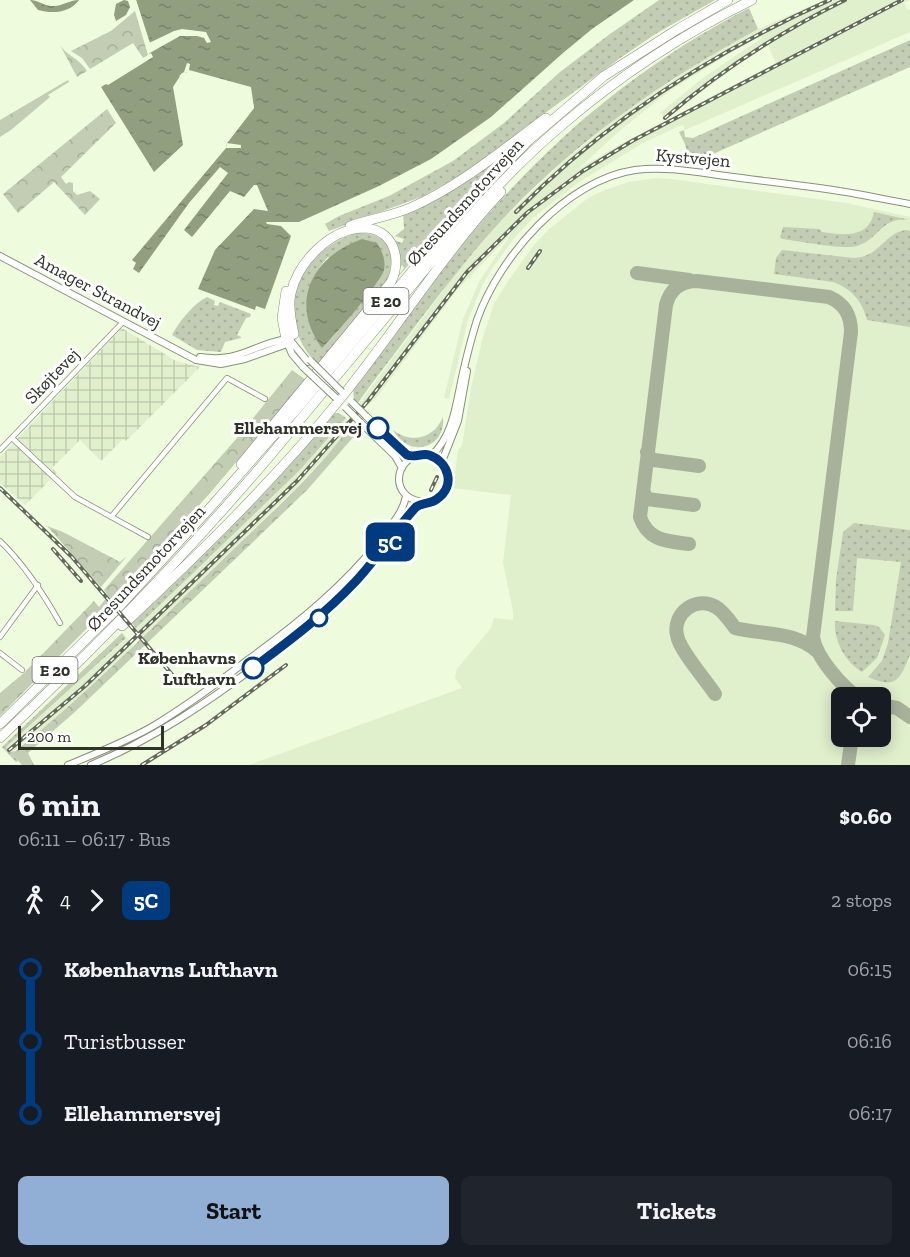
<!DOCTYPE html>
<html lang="en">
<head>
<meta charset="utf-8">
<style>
	body { margin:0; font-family:"Zilla Slab",serif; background:#20242c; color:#f1f3f6; height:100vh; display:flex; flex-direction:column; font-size:22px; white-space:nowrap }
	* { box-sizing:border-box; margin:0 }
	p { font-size:20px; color:#9ea1a6 }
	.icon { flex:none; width:33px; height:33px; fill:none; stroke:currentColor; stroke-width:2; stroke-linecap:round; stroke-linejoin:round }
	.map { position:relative; height:765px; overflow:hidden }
	.side { display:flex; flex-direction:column; background:#171b24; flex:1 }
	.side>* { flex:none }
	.badge { padding:0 12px; border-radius:9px; font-size:21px; line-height:39px }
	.controls { position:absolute; left:831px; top:687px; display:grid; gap:12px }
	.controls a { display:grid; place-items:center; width:60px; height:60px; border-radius:9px; background:#171b24; box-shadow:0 3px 15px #0003; font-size:30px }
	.scale { position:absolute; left:18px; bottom:15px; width:146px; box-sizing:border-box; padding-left:6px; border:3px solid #2e3227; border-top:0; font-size:16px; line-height:21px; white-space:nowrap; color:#2e3227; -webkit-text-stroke:4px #fff; paint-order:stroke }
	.map>.badge { position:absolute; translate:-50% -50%; box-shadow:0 0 0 3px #fff }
	.legs { display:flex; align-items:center; gap:9px; height:66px; padding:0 18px; font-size:20px }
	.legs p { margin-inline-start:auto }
	.summary { display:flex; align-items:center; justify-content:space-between; height:102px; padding:0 18px }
	h1 { font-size:33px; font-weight:800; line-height:45px }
	.button { display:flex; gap:12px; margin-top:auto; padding:12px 18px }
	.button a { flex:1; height:69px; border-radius:9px; background:#91afd5; color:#111; font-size:24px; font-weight:800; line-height:69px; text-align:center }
	.button a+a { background:#20242c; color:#f1f3f6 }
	ul { padding:0 18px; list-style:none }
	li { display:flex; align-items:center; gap:21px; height:72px; font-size:22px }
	li i { display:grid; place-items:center; width:9px; height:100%; margin:0 8px; background:currentColor }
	li i::after { content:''; width:15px; height:15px; margin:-8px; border:4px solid; border-radius:50%; background:#171b24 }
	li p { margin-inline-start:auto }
	li:first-child i { background:linear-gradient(#0000 50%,currentColor 0) }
	li:last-child i { background:linear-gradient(currentColor 50%,#0000 0) }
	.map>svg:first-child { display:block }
	.built { fill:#e0efcc; fill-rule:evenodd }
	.industrial { fill:url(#industrial-grid) }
	.grass { fill:url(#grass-dots); fill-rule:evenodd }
	.forest { fill:url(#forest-crowns) }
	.water { fill:url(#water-ripples) }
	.pier { fill:#eefbdd }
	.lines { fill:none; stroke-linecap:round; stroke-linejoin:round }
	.taxiway { stroke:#a8b29b; stroke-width:14 }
	.minor-casing { stroke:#879277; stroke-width:6 }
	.tertiary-casing { stroke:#879277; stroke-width:8 }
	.motorway-casing { stroke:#879277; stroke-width:10 }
	.minor { stroke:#fff; stroke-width:4.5 }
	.tertiary { stroke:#fff; stroke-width:6 }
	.motorway { stroke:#fff; stroke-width:9 }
	.rail-casing { stroke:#636959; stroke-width:4 }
	.rail { stroke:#fff; stroke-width:1.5; stroke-dasharray:4.5; stroke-linecap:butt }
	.tertiary-bridge-casing { stroke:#879277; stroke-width:8; stroke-linecap:butt }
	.tertiary-bridge { stroke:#fff; stroke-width:6 }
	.line-1-casing { stroke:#fff; stroke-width:14 }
	.line-1 { stroke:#003b80; stroke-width:9 }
	.stop-1-dot { fill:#fff; stroke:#003b80; stroke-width:3 }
	.labels { text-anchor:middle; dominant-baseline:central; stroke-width:6; stroke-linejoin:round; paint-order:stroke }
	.shield { fill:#fff; stroke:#6d7068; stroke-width:1.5 }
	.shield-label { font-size:16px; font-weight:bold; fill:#2e3227 }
	.street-label { font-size:18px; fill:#2e3227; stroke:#fff }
	.stop-label { font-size:18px; font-weight:bold; fill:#2e3227; stroke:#fff; text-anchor:end }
</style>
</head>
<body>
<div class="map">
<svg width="910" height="765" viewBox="0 0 910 765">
	<defs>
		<pattern id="industrial-grid" width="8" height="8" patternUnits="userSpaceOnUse" patternTransform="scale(1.5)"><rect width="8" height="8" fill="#e0efcc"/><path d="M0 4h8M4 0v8" fill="none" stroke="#c0cdaf"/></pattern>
		<pattern id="grass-dots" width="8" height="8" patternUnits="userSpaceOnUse" patternTransform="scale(1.5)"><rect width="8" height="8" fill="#c2cdb3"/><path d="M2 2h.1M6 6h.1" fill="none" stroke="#a7b09a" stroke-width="1.8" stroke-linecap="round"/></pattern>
		<pattern id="forest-crowns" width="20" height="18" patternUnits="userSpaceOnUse" patternTransform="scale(1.5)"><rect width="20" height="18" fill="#c2cdb3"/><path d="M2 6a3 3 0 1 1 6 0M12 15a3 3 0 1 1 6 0" fill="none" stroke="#a7b09a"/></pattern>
		<pattern id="water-ripples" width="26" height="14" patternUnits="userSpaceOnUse" patternTransform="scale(1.5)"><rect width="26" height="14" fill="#929f7f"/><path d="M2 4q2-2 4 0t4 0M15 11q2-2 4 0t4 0" fill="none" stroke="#788268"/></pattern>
	</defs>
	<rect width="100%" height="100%" fill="#eefbdd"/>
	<path class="built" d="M824,0H910L904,3L907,10L910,9V32L685,130L683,125L679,126L643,143L579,182L534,217L515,237L493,267L483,284L468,320L449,399L444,398L463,319L479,282L511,234L457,290L376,398L364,409L358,405L457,272L502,220L563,162L616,118L707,57L758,29ZM762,36V38L703,78L660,113L666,119L727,72L768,45L776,63L621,144L577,170L617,133L668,92L738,48Z
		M656,178L671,179L846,203L910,217V765H249L462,688L455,678L457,669L491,628L494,618L513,620V611L503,563L511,495L453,488L458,450L462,446L471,388L483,337L494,304L510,278L534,245L549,229L588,198L605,190L629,182ZM842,698H880V736H842Z
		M346,418L352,424L336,445L294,490L143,636L136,628L300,470Z
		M127,638L133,646L76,700L50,724L11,753L6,747Z"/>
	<path class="industrial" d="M122,328L176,361L200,367L126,441L123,439L101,461L80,440L52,468L57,473L25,505L0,483V457Z"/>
	<path class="grass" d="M659,0H715L657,33L623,56L459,176L421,197L329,231L325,224L339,216L389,196L453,161L504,123L560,72L610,34Z
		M749,8L758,29C664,80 574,142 501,221C466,259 435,300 404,341C389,362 372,382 358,403L354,399L353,389C386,349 414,306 446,265C532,156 625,72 749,8Z
		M910,40V67L706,157L708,164L704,166L665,162L659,159C668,154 678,162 688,156L685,144L679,132L684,130L685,137L693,138Z
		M534,130L482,180L392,284L404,268L402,265L398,269L391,239L402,243L404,239L395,236L404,229L403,213Z
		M874,212L910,220C881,216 880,239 857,246C844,250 798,241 782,239L780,237L783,227L819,229L822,232C843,235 869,239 874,212Z
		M906,230L910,231V327L867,320C862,301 852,289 833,282L774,274L776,258L782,250L854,258C880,257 884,233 906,230Z
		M356,233C390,231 399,256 385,284L318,365C271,318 295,253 356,233ZM328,257L370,290L333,337L322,347C301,320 304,281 328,257Z
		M207,297L215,301L214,305L218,306L220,302L251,314L250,317L246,318L237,335L241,337V338L225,342L221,352L197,350L172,335C179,322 193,304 207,297Z
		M335,413H339L346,418L300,470L136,628L132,623L245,511Z
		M443,417C446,449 409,459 393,430C411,444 434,439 443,417Z
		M854,523L910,530V655C899,681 896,689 868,677L882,661L888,643L901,562L857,558L853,611H835L836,580L843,532Z
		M835,621L874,625L879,627L885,635L877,658L862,672C845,661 834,642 835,621Z
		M122,633L126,638L6,747L11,752L16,751L12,754L18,761L16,762L2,747Z"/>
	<path class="forest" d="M135,11L148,55L143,58L133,43L90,69L82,58L71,51L111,31Z
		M60,45C68,57 78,57 87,71L77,77Z
		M68,80L69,82L48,95L50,97L11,130L0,137V120Z
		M107,109L116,123L61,177L66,184L69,182L73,183V191L77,195L90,191L100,199L85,215L54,182L18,213L3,194Z
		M292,370L306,380L210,493L103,612L0,716V693L24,673L94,601L99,607L108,596L104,590L237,438Z
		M348,429L356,434L308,489L253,542L76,711L28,753L34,765H22L12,754C83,698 146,633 211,571C257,525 309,482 348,429Z
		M47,526L63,532L120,562L127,556L101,587Z"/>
	<path class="water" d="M30,0C39,0 45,7 54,6C63,6 69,0 79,0C70,13 52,14 38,10Z
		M124,0L128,1L130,7L126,15L116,21L114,15L116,4Z
		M136,0H634L592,29L563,53L491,117L431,159L379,186L299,222H266L267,224L281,226L291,236L265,309L256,306L255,310L198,289L215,250L254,209L268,211L257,185H254L244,197L230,191L192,237L184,230L228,173L220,167L189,203L139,273L133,269L136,263L132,260L226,148L227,143L254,108L250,88L188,72L182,73L173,87L183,145L154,172L101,87L106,84L108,85L153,57L151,53L149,54L150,43Z
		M362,239L377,243C382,252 386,259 384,270C381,282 333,338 322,348C288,302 313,256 362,239Z"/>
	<path class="pier" d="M133,0H136L149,43L174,31L182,29L206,32L211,42L207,43L204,38L197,36H180L148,54L147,44Z
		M187,63L190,64L189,70L251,87L254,108L227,143L241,145V148H226L227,143L228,140L251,111L252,106L248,90L186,72L181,77L179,76L184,72Z"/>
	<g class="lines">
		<path class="taxiway" d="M637,273L689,280
			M647,452L649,457L654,460L699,466
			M643,491L647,499L694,505
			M689,544C667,541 648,541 640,517L666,305C670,289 681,281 697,281L829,297C845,304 851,315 851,332L813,637C816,657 842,687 859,698
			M715,694C706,680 679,650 677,635C672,613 697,595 716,607C724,612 730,621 735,628C763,635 795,631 817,651
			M880,705L897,708L910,717
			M848,765L852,736"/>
		<g class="minor-casing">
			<path id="minor" d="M12,438L75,497L148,537
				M0,450L123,322
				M111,517L227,378L265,399
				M0,541C25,565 43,593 60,623
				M0,637L38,585
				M0,653L22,670"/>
		</g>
		<g class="tertiary-casing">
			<path id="tertiary" d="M0,256L196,360L221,364L245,359L287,344L294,334
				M286,340L292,354L303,367
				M200,357C240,363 252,345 286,339L290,340L308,362
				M366,416L402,451L412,457
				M360,422L395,456L402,468
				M431,456C453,436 456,405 462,377C466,359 471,339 477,320C499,257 566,180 635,170C665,166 696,172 726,176C769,182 813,186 857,194C874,197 892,201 910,204
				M446,467C441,463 436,458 430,456C418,451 404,460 400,472C391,507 449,514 449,477C449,471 445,465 443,459L458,421L467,371
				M68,765C97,753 128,741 155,725C188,705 219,682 249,659C297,624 344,586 381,539C391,525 403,513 406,496
				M91,765C151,740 204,705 256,666C287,643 317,621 344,594C359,579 374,562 387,546C397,531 407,513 421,503"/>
		</g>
		<g class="motorway-casing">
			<path id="motorway" d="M350,226C370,219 392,216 412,207C461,185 502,150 546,118
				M286,339L282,318L286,291
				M241,464L391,282C403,259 393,228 363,228C330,229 298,262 291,293C288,306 291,321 294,334
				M122,626C200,553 278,477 345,393C398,327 443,254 501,192
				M0,724L119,607L209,509L296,410L474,197L529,140L604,76L678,29L728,0
				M0,738C94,649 185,556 269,457C316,401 362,345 409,289C456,232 504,174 561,126C619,76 683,34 752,0"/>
		</g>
		<use href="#minor" class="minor"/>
		<use href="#tertiary" class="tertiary"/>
		<use href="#motorway" class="motorway"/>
		<g class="rail-casing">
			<path id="rail" d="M665,118C720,71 780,32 845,0
				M516,212C606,120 713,52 830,0
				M528,268L540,251
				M0,488L72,557L175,678
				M431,490L437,477
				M53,549L81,581
				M9,750L85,686L297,481L368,401L467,272L528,212L583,171L632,141L902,0
				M142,765L206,725L286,665"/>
		</g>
		<use href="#rail" class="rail"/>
		<g class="tertiary-bridge-casing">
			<path id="tertiary-bridge" d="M310,360L342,392
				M303,367L336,398
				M351,401L366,416
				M345,407L360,422"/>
		</g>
		<use href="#tertiary-bridge" class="tertiary-bridge"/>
	</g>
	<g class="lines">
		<g class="line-1-casing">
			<path id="line-1" d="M253,668C289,641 324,615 355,582C377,559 394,531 416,507C423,502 431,504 437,499C456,486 449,462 429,455C421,453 415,458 407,455L378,428"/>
		</g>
		<use href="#line-1" class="line-1"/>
	</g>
	<g class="stop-1-dot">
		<circle cx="378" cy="428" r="10"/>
		<circle cx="319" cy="618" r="8"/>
		<circle cx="253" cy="668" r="10"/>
	</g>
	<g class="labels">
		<g class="shield">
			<rect x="363.5" y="288" width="45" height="26" rx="4.5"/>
			<rect x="32.5" y="657" width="45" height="26" rx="4.5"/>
		</g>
		<g class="shield-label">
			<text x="386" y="301">E 20</text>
			<text x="55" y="670">E 20</text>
		</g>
		<g class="street-label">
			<text transform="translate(693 158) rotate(5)">Kystvejen</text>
			<text transform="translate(465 202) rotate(-48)">Øresundsmotorvejen</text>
			<text transform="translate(98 291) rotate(28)">Amager Strandvej</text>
			<text transform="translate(52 376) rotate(-46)">Skøjtevej</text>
			<text transform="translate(146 568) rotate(-47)">Øresundsmotorvejen</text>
		</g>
		<g class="stop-label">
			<text x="362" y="428">Ellehammersvej</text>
			<text x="236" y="658">Københavns<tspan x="236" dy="21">Lufthavn</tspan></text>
		</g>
	</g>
</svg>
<div class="controls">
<a><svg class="icon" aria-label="locate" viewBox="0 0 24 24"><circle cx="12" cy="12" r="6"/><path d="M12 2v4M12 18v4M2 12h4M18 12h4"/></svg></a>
</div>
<div class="scale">200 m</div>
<b class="badge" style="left:390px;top:542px;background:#003b80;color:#fff">5C</b>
</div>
<section class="side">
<div class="summary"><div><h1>6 min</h1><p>06:11 – 06:17 · Bus</p></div><b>$0.60</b></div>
<div class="legs"><svg class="icon" aria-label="walk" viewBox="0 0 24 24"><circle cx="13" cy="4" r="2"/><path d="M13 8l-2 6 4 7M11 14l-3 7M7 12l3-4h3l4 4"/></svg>4<svg class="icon" aria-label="forward" viewBox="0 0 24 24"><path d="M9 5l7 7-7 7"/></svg><b class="badge" style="background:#003b80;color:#fff">5C</b><p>2 stops</p></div>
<ul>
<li><i style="color:#003b80"></i><b>Københavns Lufthavn</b><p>06:15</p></li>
<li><i style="color:#003b80"></i><span>Turistbusser</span><p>06:16</p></li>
<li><i style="color:#003b80"></i><b>Ellehammersvej</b><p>06:17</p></li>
</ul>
<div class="button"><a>Start</a><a>Tickets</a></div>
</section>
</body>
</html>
